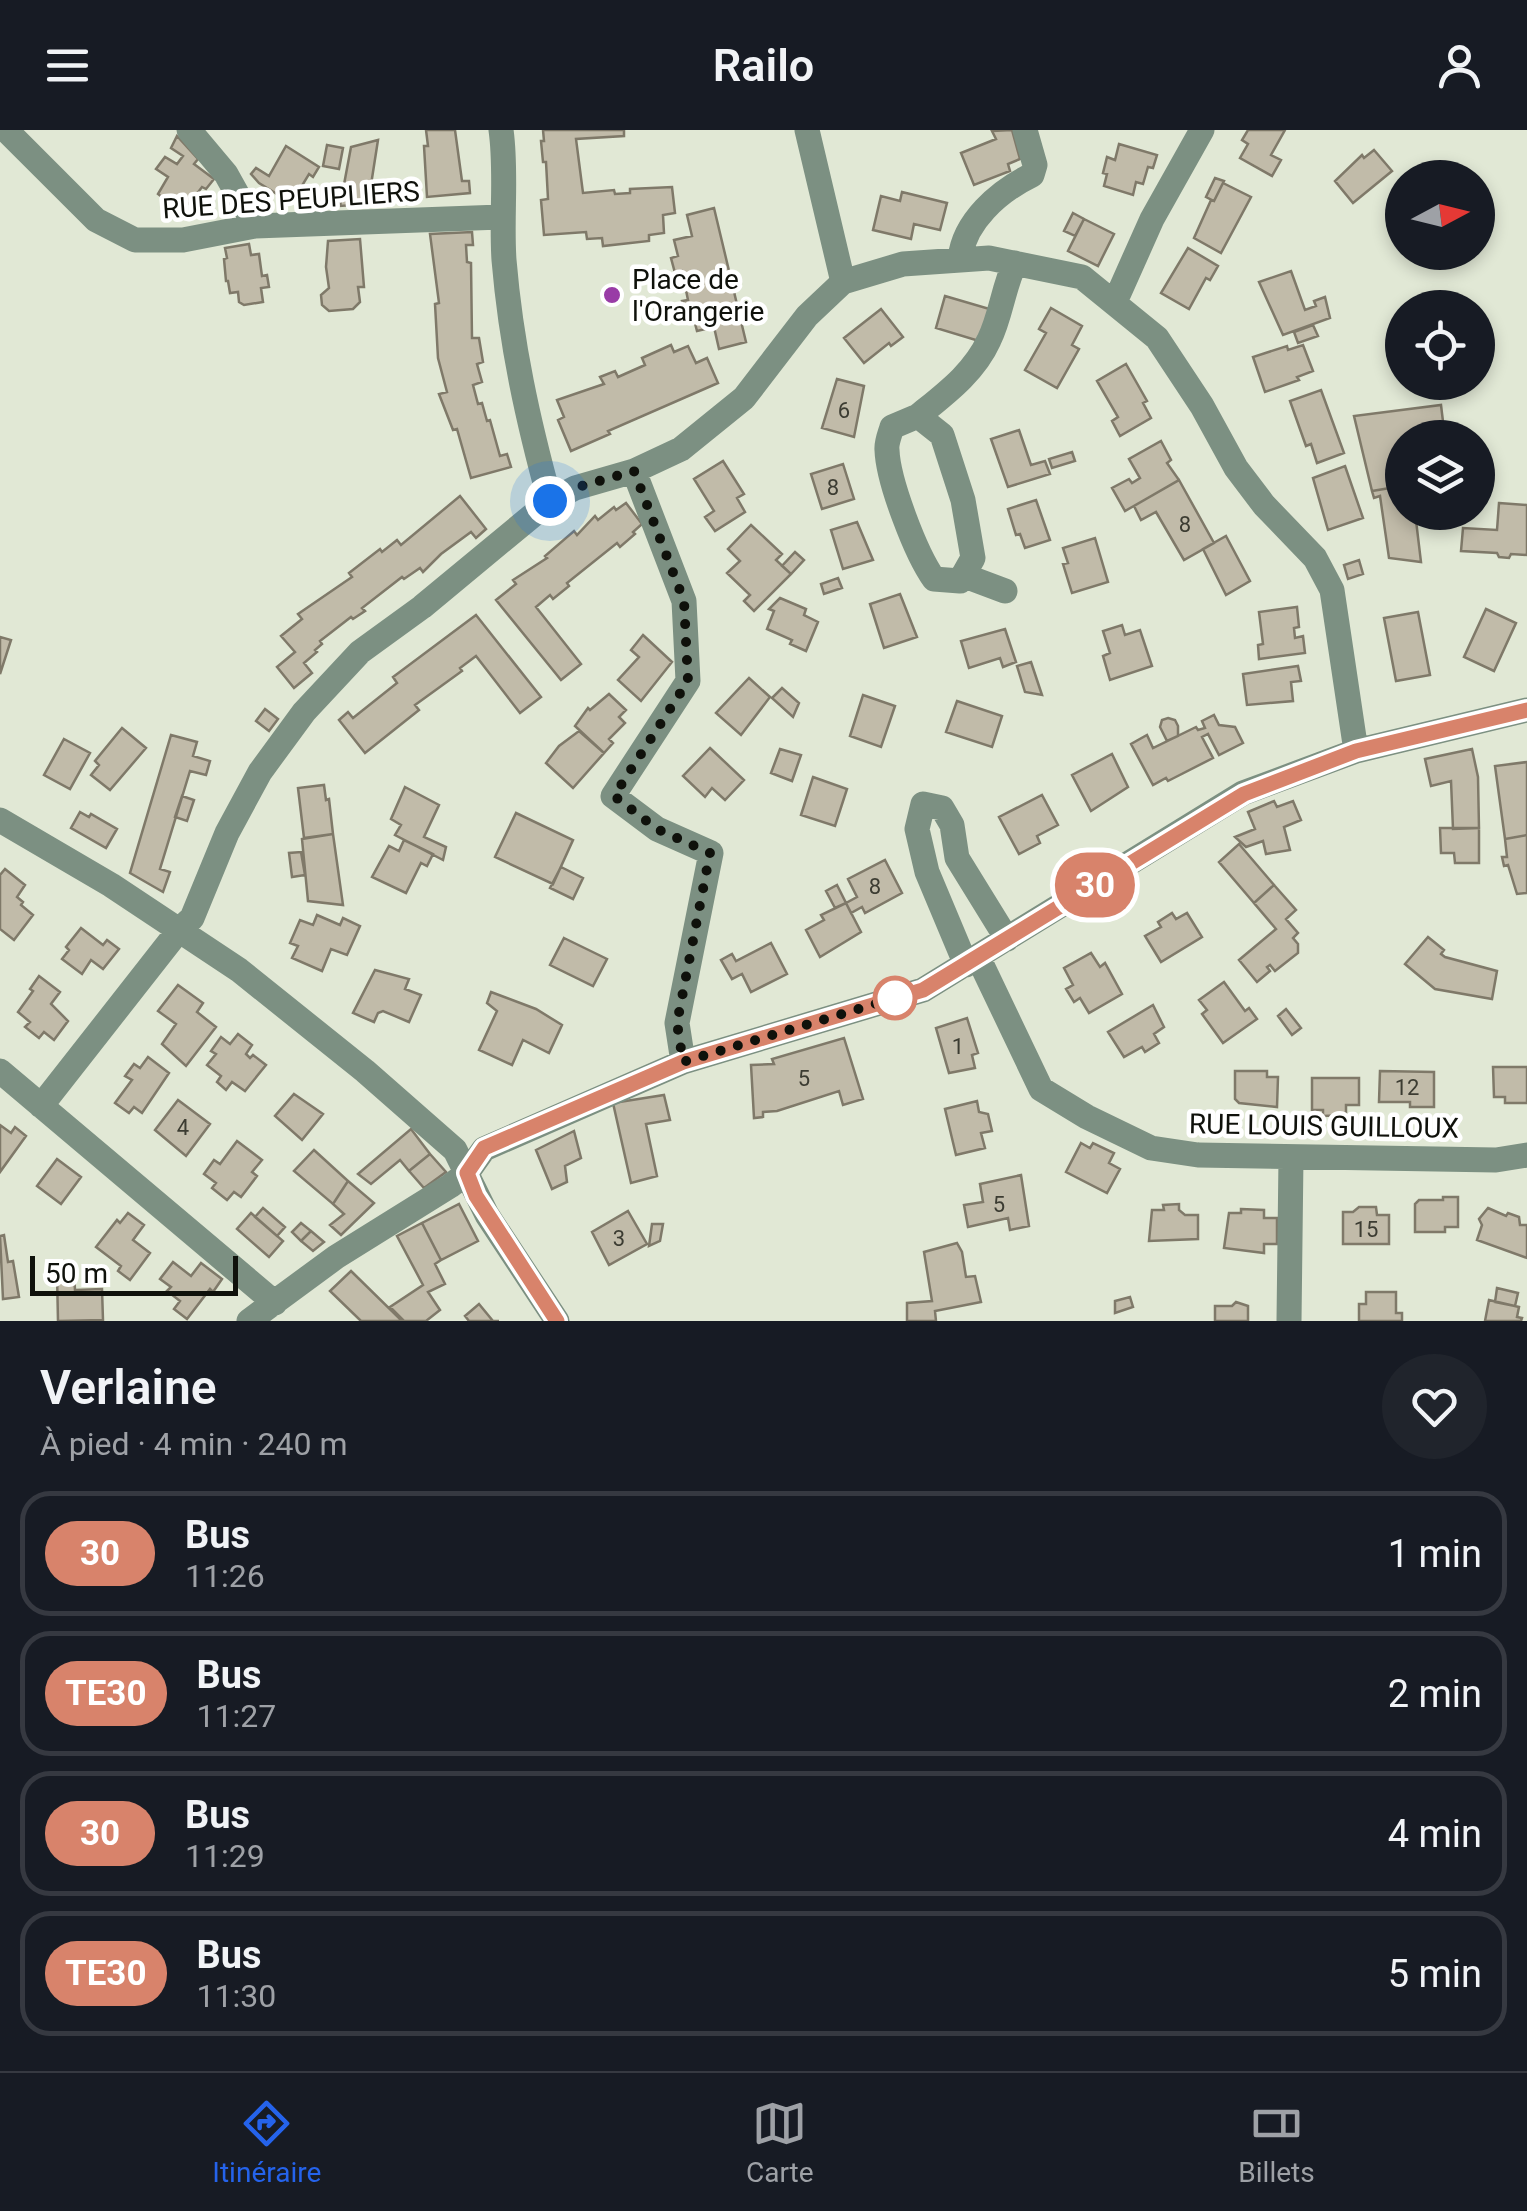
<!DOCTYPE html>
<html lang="fr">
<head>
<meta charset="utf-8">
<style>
	body { margin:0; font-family:Roboto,sans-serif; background:#20242c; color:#f1f3f6; height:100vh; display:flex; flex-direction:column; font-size:38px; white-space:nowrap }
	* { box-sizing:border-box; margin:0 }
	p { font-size:32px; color:#9ea1a6 }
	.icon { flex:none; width:55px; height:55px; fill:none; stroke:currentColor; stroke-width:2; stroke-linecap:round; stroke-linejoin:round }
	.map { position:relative; height:1191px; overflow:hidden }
	.drawer { display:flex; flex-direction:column; background:#171b24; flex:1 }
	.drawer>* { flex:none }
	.badge { padding:0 20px; border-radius:32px; font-size:35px; line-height:65px }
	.needle { width:65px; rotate:83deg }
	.fabs { position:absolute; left:1385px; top:30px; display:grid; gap:20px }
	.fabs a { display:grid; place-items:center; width:110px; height:110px; border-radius:50%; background:#171b24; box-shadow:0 5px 15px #0003; font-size:50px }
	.scale { position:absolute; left:30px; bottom:25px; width:208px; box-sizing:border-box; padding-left:10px; border:5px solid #0f110b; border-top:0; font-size:28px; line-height:35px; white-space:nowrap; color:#0f110b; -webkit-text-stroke:8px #fff; paint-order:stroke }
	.you { position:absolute; width:50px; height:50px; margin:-25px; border:8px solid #fff; border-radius:50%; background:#1a73e8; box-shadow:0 0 0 15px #1a73e833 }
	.map>.badge { position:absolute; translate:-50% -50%; box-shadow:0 0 0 5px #fff }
	.round { display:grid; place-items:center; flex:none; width:105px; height:105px; border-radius:52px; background:#20242c }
	.overview { display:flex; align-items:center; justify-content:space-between; height:170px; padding:0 40px }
	h1 { font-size:48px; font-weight:600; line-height:75px }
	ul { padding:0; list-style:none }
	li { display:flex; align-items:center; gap:30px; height:125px; margin:0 20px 15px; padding:0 20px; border:5px solid #363941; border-radius:30px }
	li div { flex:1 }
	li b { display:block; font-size:38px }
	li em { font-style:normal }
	li .badge { min-width:110px; font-weight:700; text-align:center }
	header { display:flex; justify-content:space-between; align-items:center; height:130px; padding:0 40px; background:#171b24; font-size:45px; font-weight:600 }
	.tab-bar { display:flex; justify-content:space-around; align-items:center; height:140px; border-top:2px solid #363941; background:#171b24; font-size:28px; color:#9ea1a6 }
	.tab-bar a { display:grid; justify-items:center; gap:5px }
	.tab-bar .current { color:#2563eb }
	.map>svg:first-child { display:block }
	.building { fill:#c1bba9; stroke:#7f7969; stroke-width:2.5 }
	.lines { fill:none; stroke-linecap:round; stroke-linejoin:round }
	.minor { stroke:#7c9082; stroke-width:25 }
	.line-casing { stroke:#fff; stroke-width:22 }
	.line { stroke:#d8836b; stroke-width:15 }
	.walk { stroke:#0f110b; stroke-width:10; stroke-dasharray:0 18 }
	.poi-dot { fill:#993ca6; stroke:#fff; stroke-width:4 }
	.stop-dot { fill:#fff; stroke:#d8836b; stroke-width:5 }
	.labels { text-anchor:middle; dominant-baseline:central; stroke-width:9; stroke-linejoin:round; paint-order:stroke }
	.number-label { font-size:22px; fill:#3c3c32 }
	.street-label { font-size:28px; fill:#0f110b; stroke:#fff }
	.poi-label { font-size:28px; fill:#0f110b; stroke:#fff; text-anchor:start }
</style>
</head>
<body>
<header><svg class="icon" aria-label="menu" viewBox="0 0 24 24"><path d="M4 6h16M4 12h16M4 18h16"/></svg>Railo<svg class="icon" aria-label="person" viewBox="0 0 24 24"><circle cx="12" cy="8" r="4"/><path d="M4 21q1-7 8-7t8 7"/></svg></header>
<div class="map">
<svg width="1527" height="1191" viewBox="0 0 1527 1191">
	<rect width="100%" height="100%" fill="#e1e8d5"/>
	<path class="building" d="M426,0H455L462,51H469L470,63L427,67L424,16H428Z
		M543,0H624V6L576,9L583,63L614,60L615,64L630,63V59L672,57L675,83L663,85L664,103L649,105V111L603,116L602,108L587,109L586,102L544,105L541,70L548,69L546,32H543L541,11H544Z
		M1012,0L1020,29L1008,34L1010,41L974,55L961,23L996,9L992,1Z
		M1248,0H1285L1271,25L1281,30L1272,46L1240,28L1248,14L1242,10Z
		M177,6L198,29L194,34L214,49L206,59L202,57L189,74L183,71L177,79L158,64L168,47L156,39L165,27L177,34L183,26L171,18Z
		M378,10L368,74L340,76L351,17Z
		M1119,14L1157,25L1153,38L1148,37L1143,54L1136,52L1133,65L1104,56L1107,44L1103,43L1107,27L1115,30Z
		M327,15L343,18L339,39L323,36Z
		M286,16L319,37L313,47L309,44L297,64L291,60L285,69L259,53L251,44L256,38L269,46Z
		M1374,20L1392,41L1353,73L1335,51L1362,25L1364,28Z
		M1215,48L1224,51L1214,71L1206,67Z
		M1223,53L1251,67L1221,123L1194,108L1211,70L1214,71Z
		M902,62L947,73L940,100L914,94L911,109L873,100L881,66L900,71Z
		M714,78L746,212L719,219L714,197L697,201L693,186L686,188L682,171L688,170L682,141L675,143L671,128L678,126L674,110L692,106L687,85Z
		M1073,83L1084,89L1075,106L1064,101Z
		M1084,89L1114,104L1098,136L1068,121Z
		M472,102L473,115H466L467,132L471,133L472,208H479L483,232L477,234L482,252L473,255L478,274L482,273L487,291L490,290L500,326L507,324L511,337L471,348L457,299L453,300L439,264L447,262L438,228L435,174L439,173L430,104Z
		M360,109L364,157H358L360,172L353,179L329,181L322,175L321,165L329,158L326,137L328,111Z
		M249,114L251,125L259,124L262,146L267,145L269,157L261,158L263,172L244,175L239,172L238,162L230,163L228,151H226L224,129L227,128L225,118Z
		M1188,118L1218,136L1210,150L1206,148L1189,179L1161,163Z
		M1291,141L1305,180L1316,176L1314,171L1325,167L1330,188L1283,205L1259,152Z
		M945,166L993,180L979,211L936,198Z
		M1051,178L1082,196L1072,215L1079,219L1057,258L1025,240L1046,203L1039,199Z
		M881,179L903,207L891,216L889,213L864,233L844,208Z
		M1313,195L1318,206L1298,213L1294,202Z
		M671,215L674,222L688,216L696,233L707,228L718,253L608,301L610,304L571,321L558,290L564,287L557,270L604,254L600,247L615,241L618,247L645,235L642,228Z
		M1303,215L1313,241L1297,247L1299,250L1265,262L1253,227L1287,216L1288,220Z
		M1126,234L1147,271L1143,273L1151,288L1120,306L1112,291L1118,287L1097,251Z
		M837,249L864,256L854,307L822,298Z
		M1321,260L1344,323L1317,333L1311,314L1306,316L1290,271Z
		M1441,275L1445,308H1402V356L1372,361L1354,286Z
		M1019,300L1031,335L1045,331L1050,344L1008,357L991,309Z
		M1161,311L1171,330L1167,333L1179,350L1125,381L1112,358L1129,349L1132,353L1140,348L1129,329Z
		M1072,322L1075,331L1052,338L1049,329Z
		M723,331L744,364L737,368L745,382L715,401L705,387L714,381L694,349Z
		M843,334L854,369L822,379L811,344Z
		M1345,336L1363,388L1328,400L1313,348Z
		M1179,350L1214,413L1184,430L1156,382L1141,390L1134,376Z
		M1402,356V382H1415L1421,432L1389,428L1380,366L1374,368L1372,361Z
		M460,366L486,399L476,408L471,402L441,424L423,442L420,438L404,449L402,447L362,478L365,481L353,489L351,487L320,511L322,514L315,520L317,522L304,533L312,543L294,558L277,537L295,522L281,506L302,489L298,484L352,447L349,443L380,419L382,422L397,410L401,415Z
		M1036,370L1050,410L1025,418L1020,404L1016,405L1008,379Z
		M626,373L642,394L633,402L635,404L620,417L617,413L567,453L569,456L553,469L550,465L536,477L581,534L561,550L496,470L516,454L513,450L547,428L545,426L574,401L577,405L595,386L598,390L614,377L616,380Z
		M1499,373L1527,375V425L1511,424L1509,428L1499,427L1497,423L1461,421L1463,398L1497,400Z
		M857,392L873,430L843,439L831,400Z
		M751,395L782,424L776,430L791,444L754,481L744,471L750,465L727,443L740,431L728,419Z
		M1226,406L1250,451L1226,465L1203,419Z
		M1095,408L1108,452L1072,463L1063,434L1068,433L1063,418Z
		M795,422L804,430L791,444L782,436Z
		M1359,430L1363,444L1348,449L1344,435Z
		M838,448L842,458L824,464L821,454Z
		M900,464L917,507L884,518L870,474Z
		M780,468L806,479L804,485L818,492L806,521L790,514L792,510L767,499L774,481L769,479Z
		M1297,477L1299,497L1294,498L1295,508L1303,506L1305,523L1259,529L1258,515L1263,514L1259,482Z
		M1486,479L1516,493L1494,541L1464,527Z
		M1418,482L1430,545L1396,551L1384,488Z
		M476,485L541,567L520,583L476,526L460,538L462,541L415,575L419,580L365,623L339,590L348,582L353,588L397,553L393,547Z
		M1122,495L1125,505L1140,500L1152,536L1110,550L1103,526L1110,523L1103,501Z
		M1005,499L1016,532L1003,537L1000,528L969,538L961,511Z
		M643,505L672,532L641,571L618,550L639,527L631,520Z
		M0,507L11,510L0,544Z
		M1031,532L1042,565L1025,562L1017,536Z
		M1298,536L1301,551L1291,552L1293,571L1247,575L1243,544Z
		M749,548L770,567L741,605L716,583Z
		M782,558L799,573L793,587L772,568Z
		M609,564L626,580L619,587L625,593L609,609L613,613L604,623L575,596L588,578L590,580Z
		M863,565L895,576L881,617L850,606Z
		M957,571L1002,586L992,617L946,602Z
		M265,579L278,589L269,601L256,591Z
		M1214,585L1219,595L1235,597L1243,613L1219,625L1208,604L1202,607L1213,628L1168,651L1166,648L1153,655L1131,614L1147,605L1153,618L1196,597L1198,600L1205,598L1202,591Z
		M1168,588L1175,590L1178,596V606L1167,611L1160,597L1162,590Z
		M122,598L146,618L110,660L91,645L99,635L95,631Z
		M579,601L604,623L573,658L546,633L559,616Z
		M171,605L197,612L193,626L210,631L206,645L190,641L160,739L170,742L163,762L130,743Z
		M64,609L90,623L70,659L44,645Z
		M710,618L744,650L725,670L712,658L705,667L683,646Z
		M780,619L801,625L792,651L771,643Z
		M1472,619L1478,647L1479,698L1453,699L1451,651L1431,656L1425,629Z
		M1112,624L1128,657L1091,681L1072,645Z
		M1527,632V705L1505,709L1495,636Z
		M813,647L847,659L835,696L801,685Z
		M324,655L326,670L329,669L333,704L304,708L298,658Z
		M405,657L439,675L424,707L446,717L443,730L395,705L401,695L391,689Z
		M1042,665L1058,695L1037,706L1040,713L1019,724L999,687Z
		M182,666L194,670L187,691L175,687Z
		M1274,671L1277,677L1293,671L1301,690L1284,697L1290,720L1266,724L1263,711L1246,717L1235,707L1255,699L1248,682Z
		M80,682L89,687L91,684L117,699L106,718L71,698Z
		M516,683L573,710L553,754L495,727Z
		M1440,698H1479V733H1455L1454,723H1441Z
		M333,704L343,775L308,771L302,709Z
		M1527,705V763L1517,764L1508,735L1504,736L1502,727H1507L1505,709Z
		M404,710L433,724L427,736L421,733L406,763L372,747L389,716L399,721Z
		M1239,714L1274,755L1254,773L1219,732Z
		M301,722L305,745L292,747L289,723Z
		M885,730L902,763L865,783L862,777L851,783L846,773L857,767L848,749Z
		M561,737L583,748L573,769L550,758Z
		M5,739L25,755L17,767L23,772L21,775L33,785L14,810L0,799V745Z
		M837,755L846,773L835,778L826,761Z
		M1274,755L1296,780L1286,789L1298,803L1293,808L1298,814V823L1275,841L1270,835L1267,837L1270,841L1257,852L1239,830L1276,799L1254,773Z
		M846,773L861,802L820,827L806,800L824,790L821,785Z
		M1172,783L1176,789L1187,783L1202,807L1161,832L1145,806L1161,797L1158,792Z
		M317,785L340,795L343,788L360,796L347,825L331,819L322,841L292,828L298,816L290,813L300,790L313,795Z
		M81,798L103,815L107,810L119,819L103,839L91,830L82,844L62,829L69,820L66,817Z
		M1428,807L1444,820L1441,824L1445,827L1497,841L1492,869L1435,859L1405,834Z
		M564,808L607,829L593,856L550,835Z
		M771,813L787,844L751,862L742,844L732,849L721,830L732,824L736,831Z
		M1091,823L1100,837L1105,833L1122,864L1089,883L1080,868L1074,872L1066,859L1073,855L1064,838Z
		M375,840L409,849L405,859L421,865L409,892L383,881L378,883L374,892L353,883Z
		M39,846L60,862L51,874L68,891L54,910L44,902L39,908L25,897L30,892L18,882L33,861L30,859Z
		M1224,852L1245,881L1249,878L1257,889L1223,913L1202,884L1207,880L1199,870Z
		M178,855L203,873L197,882L216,897L186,936L162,914L176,894L158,881Z
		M491,862L536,879L562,895L549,923L523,910L512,935L479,920L497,881L487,873Z
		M1153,875L1164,897L1154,904L1159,913L1145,922L1142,917L1124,927L1108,902Z
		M1286,879L1301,898L1292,905L1278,886Z
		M967,888L978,923L972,925L975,938L949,943L936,898Z
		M238,904L252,915L246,924L250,928L253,925L266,935L245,961L232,952L226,960L217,952L221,946L207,935L216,924L211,921L221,907L230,914Z
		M844,908L863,969L843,975L839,961L777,981L763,982V987L754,988L751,935L774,934L772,929Z
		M148,927L169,943L142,983L134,977L129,983L115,973L132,950L125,946L134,934L140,938Z
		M1493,937H1527V973H1505V967H1494Z
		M1235,941H1267V947H1278L1277,977L1239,973L1235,969Z
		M1380,941L1434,942V977H1410V972H1379Z
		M1312,948H1359V975H1346V985L1323,986V980H1312Z
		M294,964L323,984L302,1010L275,986Z
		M664,965L670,990L646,994L657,1046L631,1053L613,973Z
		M178,970L210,994L186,1026L155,1000Z
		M977,971L979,982L988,984L992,1001L981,1003L985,1018L956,1025L945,979Z
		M0,995L11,1003L15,997L26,1006L0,1042Z
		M411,999L430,1024L409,1041L400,1030L371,1054L358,1044Z
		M574,1001L581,1028L565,1036L567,1052L552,1059L536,1020Z
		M237,1011L262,1030L252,1042L257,1046L241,1067L234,1062L227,1070L212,1058L216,1053L204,1044L214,1030L220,1034Z
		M1081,1013L1090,1018L1093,1013L1114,1023L1109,1033L1120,1039L1107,1063L1066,1042Z
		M314,1020L348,1051L333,1074L294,1041Z
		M430,1024L446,1042L424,1058L409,1041Z
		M57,1029L81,1047L61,1074L37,1056Z
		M1021,1045L1029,1096L1010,1100L1008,1088L968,1097L964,1075L983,1072L980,1054Z
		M348,1051L374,1073L341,1105L330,1095L344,1084L333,1074Z
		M1443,1067H1458V1097H1445V1102H1415V1074L1419,1070H1443Z
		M459,1074L478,1111L441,1130L422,1093Z
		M1179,1074V1080L1185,1085H1198V1109L1149,1111L1152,1080H1164L1163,1075Z
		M1359,1077H1376L1377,1085H1389V1114H1343V1082H1353Z
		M263,1078L285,1097L277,1106L255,1087Z
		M1488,1078L1506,1086L1508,1083L1519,1087L1520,1095H1527V1128L1477,1110L1482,1095L1479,1089Z
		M1241,1079L1264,1080V1088H1277V1114H1264V1123L1224,1118L1229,1083H1241Z
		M628,1081L647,1114L609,1135L592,1102Z
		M128,1083L144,1095L133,1110L150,1123L130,1150L118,1141L121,1136L96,1117L117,1090L120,1093Z
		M251,1083L283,1111L269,1127L237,1099Z
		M301,1093L311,1101L301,1111L292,1102Z
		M422,1093L441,1130L435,1134L445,1154L428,1162L440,1180L426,1191H404L390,1177L423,1155L397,1106Z
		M652,1094H663L660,1111L649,1116Z
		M311,1101L324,1112L313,1121L301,1111Z
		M4,1105L8,1132L13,1131L19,1167L3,1169L0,1106Z
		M957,1113L962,1122L966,1147L975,1146L981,1172L935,1181L936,1191H907V1173L932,1171L924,1122Z
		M173,1132L191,1146L201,1133L222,1149L213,1162L210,1159L187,1189L174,1179L180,1171L167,1161L171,1157L160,1149Z
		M351,1141L402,1191H361L330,1161Z
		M74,1143L75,1160L102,1159L103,1190L58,1191L57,1144Z
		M1497,1158L1518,1163L1515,1176L1495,1172Z
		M1366,1162H1396V1183H1402V1191H1359V1174H1366Z
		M1130,1167L1133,1177L1115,1183V1171Z
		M1489,1170L1519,1177L1517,1187L1522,1188L1521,1191H1485Z
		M1236,1172L1248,1176V1191H1215V1176H1232Z
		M479,1174L493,1191H499H469L465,1186Z"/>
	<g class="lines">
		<path class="minor" d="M6,0L96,90L135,110H183L255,96L501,87
			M189,0L226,44L255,96
			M807,0L843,152
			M960,130C963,92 999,61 1032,45L1035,35L1025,0
			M1115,172L1152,89L1202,0
			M918,286L892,297C890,304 886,313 887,320C888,351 916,424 934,449L960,451L973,428L963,370L942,305L918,286C945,264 974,243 989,210C1001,186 1003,158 1015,133
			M634,341L684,471L688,551L613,666L657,699L711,723L677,893L683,932
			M550,371L575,358L634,341L681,319L744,268L807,186L843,152L903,134L989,128L1082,147L1157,208L1202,276L1236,338L1264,375L1315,428L1332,460L1356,621
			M965,446L1005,461
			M0,690L111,755L239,840L365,941L455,1020L487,1085L557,1191
			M978,827L1041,959L1087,987L1151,1018L1198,1025L1496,1030L1527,1025
			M966,835L927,742L917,699L923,674L942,678L952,695L957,728L1007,809
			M0,941L275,1173
			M41,976L179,800L192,788L227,703L260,642L304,582L360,522L422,477L550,371C528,291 511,214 504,130C501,87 507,42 501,0
			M249,1191L336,1127L450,1056L467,1043L484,1019L683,932L923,860L1243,663L1356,621L1527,580
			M1289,1191L1291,1027"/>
	</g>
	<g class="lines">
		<g class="line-casing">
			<path id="line" d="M557,1191L476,1066L467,1043L484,1018L683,932L923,860L1244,664L1356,621L1527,580"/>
		</g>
		<use href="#line" class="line"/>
		<path class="walk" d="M550,371L575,358L634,341L684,471L688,551L614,666L657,699L710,723L677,893L683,932L895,868"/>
	</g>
	<circle class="poi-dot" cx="612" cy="165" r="10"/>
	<circle class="stop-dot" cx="895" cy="868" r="20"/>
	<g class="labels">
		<g class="number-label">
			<text x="844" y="280">6</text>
			<text x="833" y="357">8</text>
			<text x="1185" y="394">8</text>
			<text x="875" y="756">8</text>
			<text x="958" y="916">1</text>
			<text x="804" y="948">5</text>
			<text x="1407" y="957">12</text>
			<text x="183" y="997">4</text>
			<text x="999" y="1074">5</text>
			<text x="1366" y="1099">15</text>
			<text x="619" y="1108">3</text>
		</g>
		<g class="street-label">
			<text transform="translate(291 70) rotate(-4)">RUE DES PEUPLIERS</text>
			<text transform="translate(1324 996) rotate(1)">RUE LOUIS GUILLOUX</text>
		</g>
		<g class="poi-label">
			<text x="632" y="149">Place de<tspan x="632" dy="32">l'Orangerie</tspan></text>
		</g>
	</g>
</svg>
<div class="fabs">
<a><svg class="needle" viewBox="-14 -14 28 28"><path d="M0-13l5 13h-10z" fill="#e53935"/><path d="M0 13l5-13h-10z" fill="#9ea1a6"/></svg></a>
<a><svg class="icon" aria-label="locate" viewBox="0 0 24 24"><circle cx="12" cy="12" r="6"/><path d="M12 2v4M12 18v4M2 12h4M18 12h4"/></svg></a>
<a><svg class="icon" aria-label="layers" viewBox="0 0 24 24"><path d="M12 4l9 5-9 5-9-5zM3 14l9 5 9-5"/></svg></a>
</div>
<div class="scale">50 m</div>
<div class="you" style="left:550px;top:371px"></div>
<b class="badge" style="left:1095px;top:755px;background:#d8836b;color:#fff">30</b>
</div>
<section class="drawer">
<div class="overview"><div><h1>Verlaine</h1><p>À pied · 4 min · 240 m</p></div><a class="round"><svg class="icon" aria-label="heart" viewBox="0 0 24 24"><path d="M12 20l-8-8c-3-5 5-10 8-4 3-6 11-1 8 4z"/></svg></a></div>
<ul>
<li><span class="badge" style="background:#d8836b;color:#fff">30</span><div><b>Bus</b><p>11:26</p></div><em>1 min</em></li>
<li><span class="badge" style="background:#d8836b;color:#fff">TE30</span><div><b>Bus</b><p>11:27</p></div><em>2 min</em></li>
<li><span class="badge" style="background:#d8836b;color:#fff">30</span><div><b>Bus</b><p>11:29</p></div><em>4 min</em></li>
<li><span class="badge" style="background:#d8836b;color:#fff">TE30</span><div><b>Bus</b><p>11:30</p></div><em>5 min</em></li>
</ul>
</section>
<nav class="tab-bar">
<a class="current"><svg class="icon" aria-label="directions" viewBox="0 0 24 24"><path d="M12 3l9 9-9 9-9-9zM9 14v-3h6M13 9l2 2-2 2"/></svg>Itinéraire</a>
<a><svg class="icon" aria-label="map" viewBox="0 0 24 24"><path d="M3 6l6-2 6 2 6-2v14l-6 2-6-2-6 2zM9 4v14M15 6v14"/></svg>Carte</a>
<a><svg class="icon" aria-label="tickets" viewBox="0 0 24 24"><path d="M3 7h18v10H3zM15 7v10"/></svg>Billets</a>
</nav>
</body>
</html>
